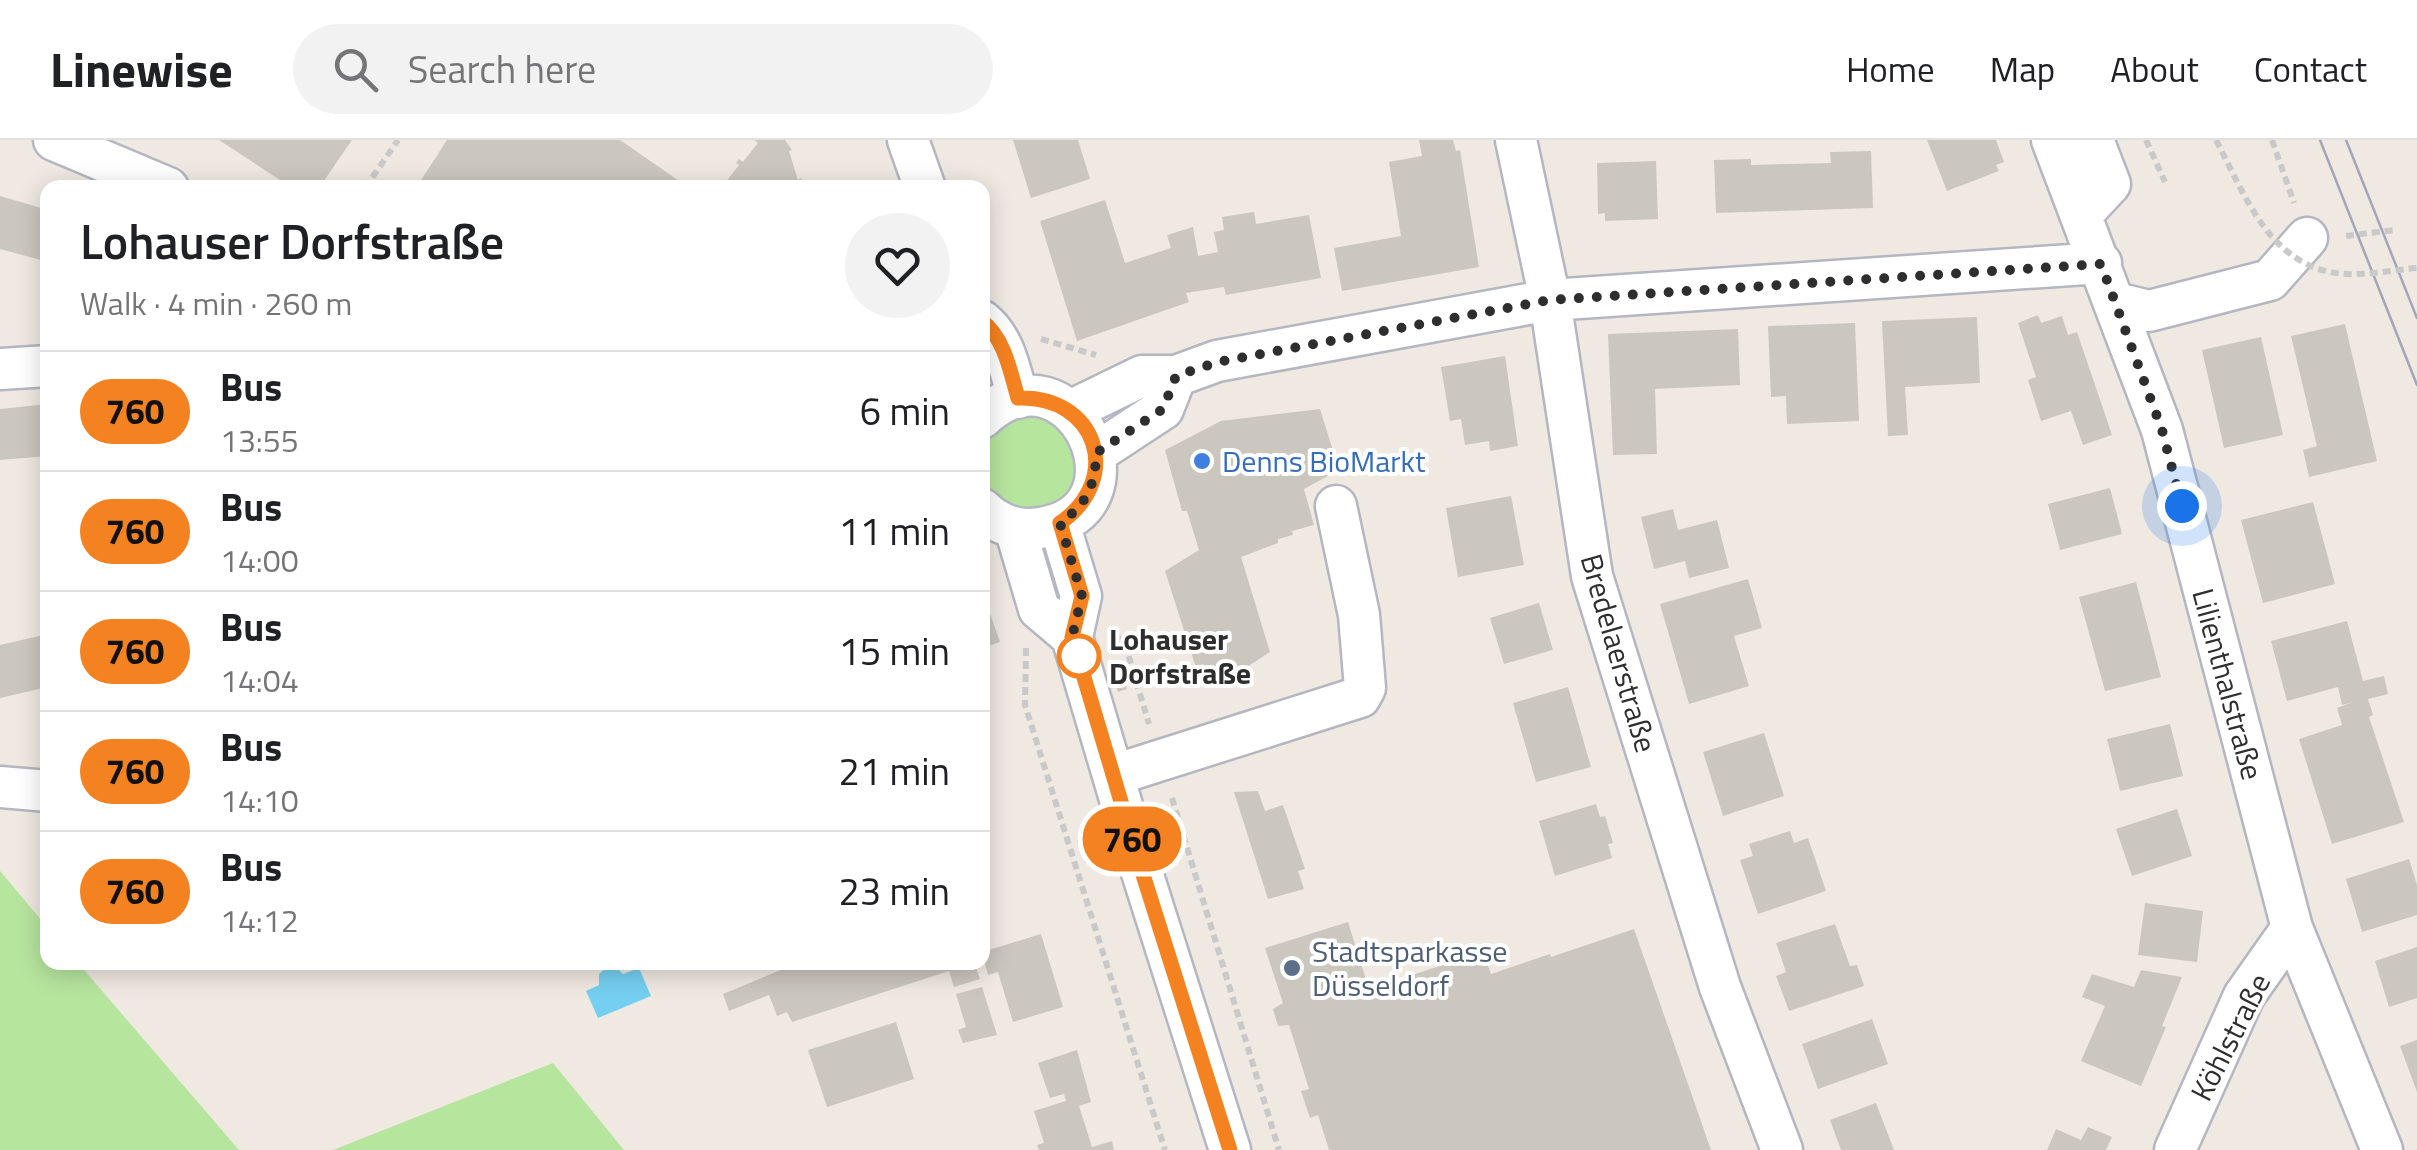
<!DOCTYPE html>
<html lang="en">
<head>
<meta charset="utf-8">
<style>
	body { margin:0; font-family:"Titillium Web",sans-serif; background:#f2f2f2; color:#202124; height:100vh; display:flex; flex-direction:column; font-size:38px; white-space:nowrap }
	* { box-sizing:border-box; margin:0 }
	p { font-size:32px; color:#757577 }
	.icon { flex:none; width:55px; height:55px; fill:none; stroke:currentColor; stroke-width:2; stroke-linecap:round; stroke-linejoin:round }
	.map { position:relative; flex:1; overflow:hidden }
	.panel { position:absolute; left:40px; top:40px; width:950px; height:790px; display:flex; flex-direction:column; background:#fff; border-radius:20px; box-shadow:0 5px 25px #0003 }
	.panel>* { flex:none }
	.badge { padding:0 20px; border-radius:32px; font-size:35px; line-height:65px }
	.you { position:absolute; width:50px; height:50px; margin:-25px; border:8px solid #fff; border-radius:50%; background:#1a73e8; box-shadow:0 0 0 15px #1a73e833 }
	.map>.badge { position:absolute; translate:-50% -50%; box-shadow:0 0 0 5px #fff }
	.round { display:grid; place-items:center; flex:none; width:105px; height:105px; border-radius:52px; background:#f2f2f2 }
	.summary { display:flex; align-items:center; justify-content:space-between; height:170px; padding:0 40px }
	h1 { font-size:48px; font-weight:600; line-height:75px }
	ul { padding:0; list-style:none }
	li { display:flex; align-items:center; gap:30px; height:120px; padding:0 40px; border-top:2px solid #e0e0e0 }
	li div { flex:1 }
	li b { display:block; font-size:38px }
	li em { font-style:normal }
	li .badge { min-width:110px; font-weight:700; text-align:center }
	header { display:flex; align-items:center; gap:60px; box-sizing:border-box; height:140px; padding:0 50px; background:#fff; border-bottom:2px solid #e0e0e0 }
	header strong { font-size:48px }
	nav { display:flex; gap:55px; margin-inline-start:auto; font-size:35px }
	.search { width:700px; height:90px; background:#f2f2f2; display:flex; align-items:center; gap:25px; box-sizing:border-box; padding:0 35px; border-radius:55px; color:#757577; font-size:38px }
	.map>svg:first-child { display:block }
	.green { fill:#b6e59e }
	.water { fill:#75cff0 }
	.building { fill:#cbc7bf }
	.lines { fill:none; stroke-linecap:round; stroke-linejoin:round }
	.minor-casing { stroke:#b4b7c1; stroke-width:45 }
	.path { stroke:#c9c9c9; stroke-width:6; stroke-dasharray:8 5; stroke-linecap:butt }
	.minor { stroke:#fff; stroke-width:40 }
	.tram { stroke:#a3a6b8; stroke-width:2.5 }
	.path-bridge { stroke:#c9c9c9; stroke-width:6; stroke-dasharray:8 5; stroke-linecap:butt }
	.line-casing { stroke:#fff; stroke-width:22 }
	.line { stroke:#f58220; stroke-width:15 }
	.walk { stroke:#2e2e2e; stroke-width:10; stroke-dasharray:0 18 }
	.shop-dot { fill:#3f7fe0; stroke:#fff; stroke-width:4 }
	.stop-dot { fill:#fff; stroke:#f58220; stroke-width:5 }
	.service-dot { fill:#5c6f8a; stroke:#fff; stroke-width:4 }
	.labels { text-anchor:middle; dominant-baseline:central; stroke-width:8; stroke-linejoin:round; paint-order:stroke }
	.shop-label { font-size:30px; fill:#366cbe; stroke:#fff; text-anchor:start }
	.stop-label { font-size:30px; font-weight:bold; fill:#2e2e2e; stroke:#fff; text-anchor:start }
	.street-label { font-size:30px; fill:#2e2e2e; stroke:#fff }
	.service-label { font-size:30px; fill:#4e5e75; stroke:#fff; text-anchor:start }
</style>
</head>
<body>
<header>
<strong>Linewise</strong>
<div class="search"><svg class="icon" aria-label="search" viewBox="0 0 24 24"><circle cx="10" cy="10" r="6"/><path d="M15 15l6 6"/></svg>Search here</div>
<nav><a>Home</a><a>Map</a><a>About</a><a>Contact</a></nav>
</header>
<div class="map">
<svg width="2417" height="1010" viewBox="0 0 2417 1010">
	<rect width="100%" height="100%" fill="#efe9e1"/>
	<path class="green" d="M981 324a48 48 0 1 1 96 0a48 48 0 1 1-96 0Z
		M0,731L47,787L48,822L78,823L239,1010H0Z
		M553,923L624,1010H333Z"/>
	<path class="water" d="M608,826L616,827L623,834L639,828L651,856L598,878L586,851L599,845V834Z"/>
	<path class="building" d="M219,0H352L319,48H292Z
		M447,0H620L685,45L683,48H416Z
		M754,0H785L792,10L789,11L798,40L801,38L803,44L800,48H723L719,44L725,43L739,25L736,23L739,19L743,22L758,3Z
		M1013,0H1078L1090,39L1031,58Z
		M1419,0H1453L1456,11L1460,10L1479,127L1342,151L1334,108L1401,96L1389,22L1422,16Z
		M1927,0H1996L2004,22L1996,25L1999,31L1947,51Z
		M1871,11L1873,68L1716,73L1714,20L1751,19V25L1831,23L1830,12Z
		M1656,21L1658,79L1605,81V73L1598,74L1597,23Z
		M0,56L48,70V97L41,120L0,109Z
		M1105,60L1125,123L1171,108L1167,95L1193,87L1198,116L1218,112L1214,92L1224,90L1222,77L1254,72L1256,84L1309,75L1321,138L1226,155L1224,147L1186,153L1189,162L1077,201L1040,81Z
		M2038,175L2041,183L2062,176L2068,195L2077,192L2112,295L2083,305L2071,271L2041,281L2028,240L2036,237L2018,183Z
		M1977,177L1980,243L1905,247L1908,295L1888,296L1882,181Z
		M1855,183L1859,281L1787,284L1786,256L1771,257L1768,186Z
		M2345,184L2377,321L2309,337L2303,310L2317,306L2291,196Z
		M1738,189L1740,245L1655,249L1657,314L1613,315L1608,194Z
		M2261,197L2283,295L2224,308L2202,210Z
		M1505,216L1518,306L1490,311L1489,301L1465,305L1461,279L1450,281L1441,227Z
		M48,264V316L0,320V269Z
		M1320,269L1339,330L1304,349L1314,385L1292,391L1293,395L1278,399V403L1241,417L1270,512L1244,529L1198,534L1165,431L1199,410L1187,371H1182L1165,310L1221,281Z
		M2110,348L2122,394L2060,410L2048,364Z
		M1511,356L1524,425L1458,437L1446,368Z
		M2313,362L2335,444L2263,463L2241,380Z
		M1673,369L1678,390L1717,380L1729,428L1689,438L1685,421L1654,429L1641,377Z
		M1748,439L1762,488L1734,496L1749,546L1689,564L1660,464Z
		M2136,442L2161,537L2105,551L2079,457Z
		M982,451L1000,502L982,508Z
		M1539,463L1553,510L1504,524L1490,478Z
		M2347,481L2363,541L2384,536L2388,554L2368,559L2373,575L2369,577L2404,682L2332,704L2299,599L2342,585L2337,568L2353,562L2342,565L2338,547L2287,561L2271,501Z
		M48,494V547L0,558V505Z
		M1120,526L1127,549L1118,552L1110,529Z
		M1568,547L1591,627L1536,642L1513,563Z
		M2170,584L2183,636L2120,651L2107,599Z
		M1764,593L1784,656L1723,676L1703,612Z
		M1258,651L1265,671L1283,665L1305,729L1298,731L1304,749L1268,759L1234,652Z
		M1596,664L1600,677L1605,676L1613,703L1608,704L1612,718L1555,736L1539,681Z
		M2177,669L2192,716L2132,736L2116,689Z
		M1790,691L1794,703L1808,698L1826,751L1758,774L1740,720L1753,716L1749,704Z
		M1087,697L1095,719L1085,723L1077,700Z
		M2409,719L2417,745V775L2362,792L2346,739Z
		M2145,763L2203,771L2197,822L2138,815Z
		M1348,782L1369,849L1483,812L1491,834L1550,814L1551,817L1634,789L1711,1010H1329L1318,975L1310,978L1301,951L1309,949L1289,885L1278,886L1273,869L1283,863L1265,808Z
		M1835,784L1850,826L1857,825L1864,846L1789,871L1776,836L1786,832L1776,803Z
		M1041,794L1063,867L1013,882L998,832L988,835L982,812Z
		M2417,807V858L2389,867L2375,821Z
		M800,822H860L861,825L974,822L980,839L954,847L949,831L792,882L787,872L777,876L769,855L729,871L723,854Z
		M2141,830L2182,837L2162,886L2166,887L2141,946L2081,921L2105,866L2082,857L2092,834L2134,847Z
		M982,847L997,895L963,903L958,890L966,887L956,854Z
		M1872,879L1888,924L1818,949L1802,904Z
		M896,882L914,939L827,967L808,910Z
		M2417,900V952L2400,906Z
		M1077,910L1091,962L1079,966L1092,1007L1112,1001L1114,1010H1039L1037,1005L1044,1003L1034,971L1066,961L1064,954L1050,958L1038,923Z
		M1876,963L1894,1010H1841L1830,980Z
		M2088,987L2112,997L2106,1010H2047L2056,989L2081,1000Z"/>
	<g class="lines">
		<g class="minor-casing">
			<path id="minor" d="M54,0L168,48
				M908,0L925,48
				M1516,0L1550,160L1592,436L1720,847L1782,1010
				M2052,0L2162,290L2292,788L2382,1010
				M2082,74L2110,44L2093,0
				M2116,163L2149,171L2270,140L2307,98
				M982,181C1005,199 1010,231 1018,258
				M0,229L48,226
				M1070,271L1142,236H1176L1217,221L1550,160L2101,123
				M982,278C1071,194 1155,371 1040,388C1018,392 997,384 982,369
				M1096,313L1163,269L1176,236
				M1059,383L1081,456L1072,497L1139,723L1230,1010
				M1015,388L1039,469L1072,497
				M1114,635L1360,557L1365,548L1359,475L1336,366
				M0,647L48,651
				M2175,1010L2244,856L2292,788"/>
		</g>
		<path class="path" d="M2146,0L2165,42
			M2272,0L2294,63
			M365,48L398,0
			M2346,96L2394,90
			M1041,199L1096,215
			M1115,495L1125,504L1149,584
			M1026,508L1025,565L1165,1010
			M1172,658L1279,1010"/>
		<use href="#minor" class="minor"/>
		<path class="tram" d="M2320,0L2417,245
			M2346,0L2417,178"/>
		<path class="path-bridge" d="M2216,0C2246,57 2271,130 2346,134C2369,135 2394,130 2417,128"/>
	</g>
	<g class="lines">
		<g class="line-casing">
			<path id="line" d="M982,181C1005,199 1010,231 1018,258C1097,255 1124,339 1060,383L1082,456L1072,497L1139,722L1230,1010"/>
		</g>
		<use href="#line" class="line"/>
		<path class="walk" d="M1079,516L1080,520L1072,497L1082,456L1060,383C1086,365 1096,345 1096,313L1163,269L1176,236L1218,222L1550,160L2101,124L2162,290L2182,366"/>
	</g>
	<circle class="shop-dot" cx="1202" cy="321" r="10"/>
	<circle class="stop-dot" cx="1079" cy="516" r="20"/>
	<circle class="service-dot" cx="1292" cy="828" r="10"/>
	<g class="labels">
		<g class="shop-label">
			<text x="1222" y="321">Denns BioMarkt</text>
		</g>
		<g class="stop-label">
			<text x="1109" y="499">Lohauser<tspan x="1109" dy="34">Dorfstraße</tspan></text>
		</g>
		<g class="street-label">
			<text transform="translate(1619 513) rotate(74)">Bredelaerstraße</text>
			<text transform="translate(2228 544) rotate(75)">Lilienthalstraße</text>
			<text transform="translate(2230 897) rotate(-63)">Köhlstraße</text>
		</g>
		<g class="service-label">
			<text x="1312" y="811">Stadtsparkasse<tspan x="1312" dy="34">Düsseldorf</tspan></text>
		</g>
	</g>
</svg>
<div class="you" style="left:2182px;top:366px"></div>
<b class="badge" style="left:1132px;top:699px;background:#f58220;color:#111">760</b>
<section class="panel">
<div class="summary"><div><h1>Lohauser Dorfstraße</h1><p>Walk · 4 min · 260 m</p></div><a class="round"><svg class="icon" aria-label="heart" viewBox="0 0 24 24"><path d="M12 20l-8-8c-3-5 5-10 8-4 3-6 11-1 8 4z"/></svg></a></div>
<ul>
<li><span class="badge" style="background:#f58220;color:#111">760</span><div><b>Bus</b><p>13:55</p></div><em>6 min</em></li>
<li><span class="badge" style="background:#f58220;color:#111">760</span><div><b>Bus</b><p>14:00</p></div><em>11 min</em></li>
<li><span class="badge" style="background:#f58220;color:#111">760</span><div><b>Bus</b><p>14:04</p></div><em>15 min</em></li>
<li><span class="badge" style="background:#f58220;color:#111">760</span><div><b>Bus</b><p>14:10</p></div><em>21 min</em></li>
<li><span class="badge" style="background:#f58220;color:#111">760</span><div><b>Bus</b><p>14:12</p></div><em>23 min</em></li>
</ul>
</section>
</div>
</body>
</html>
